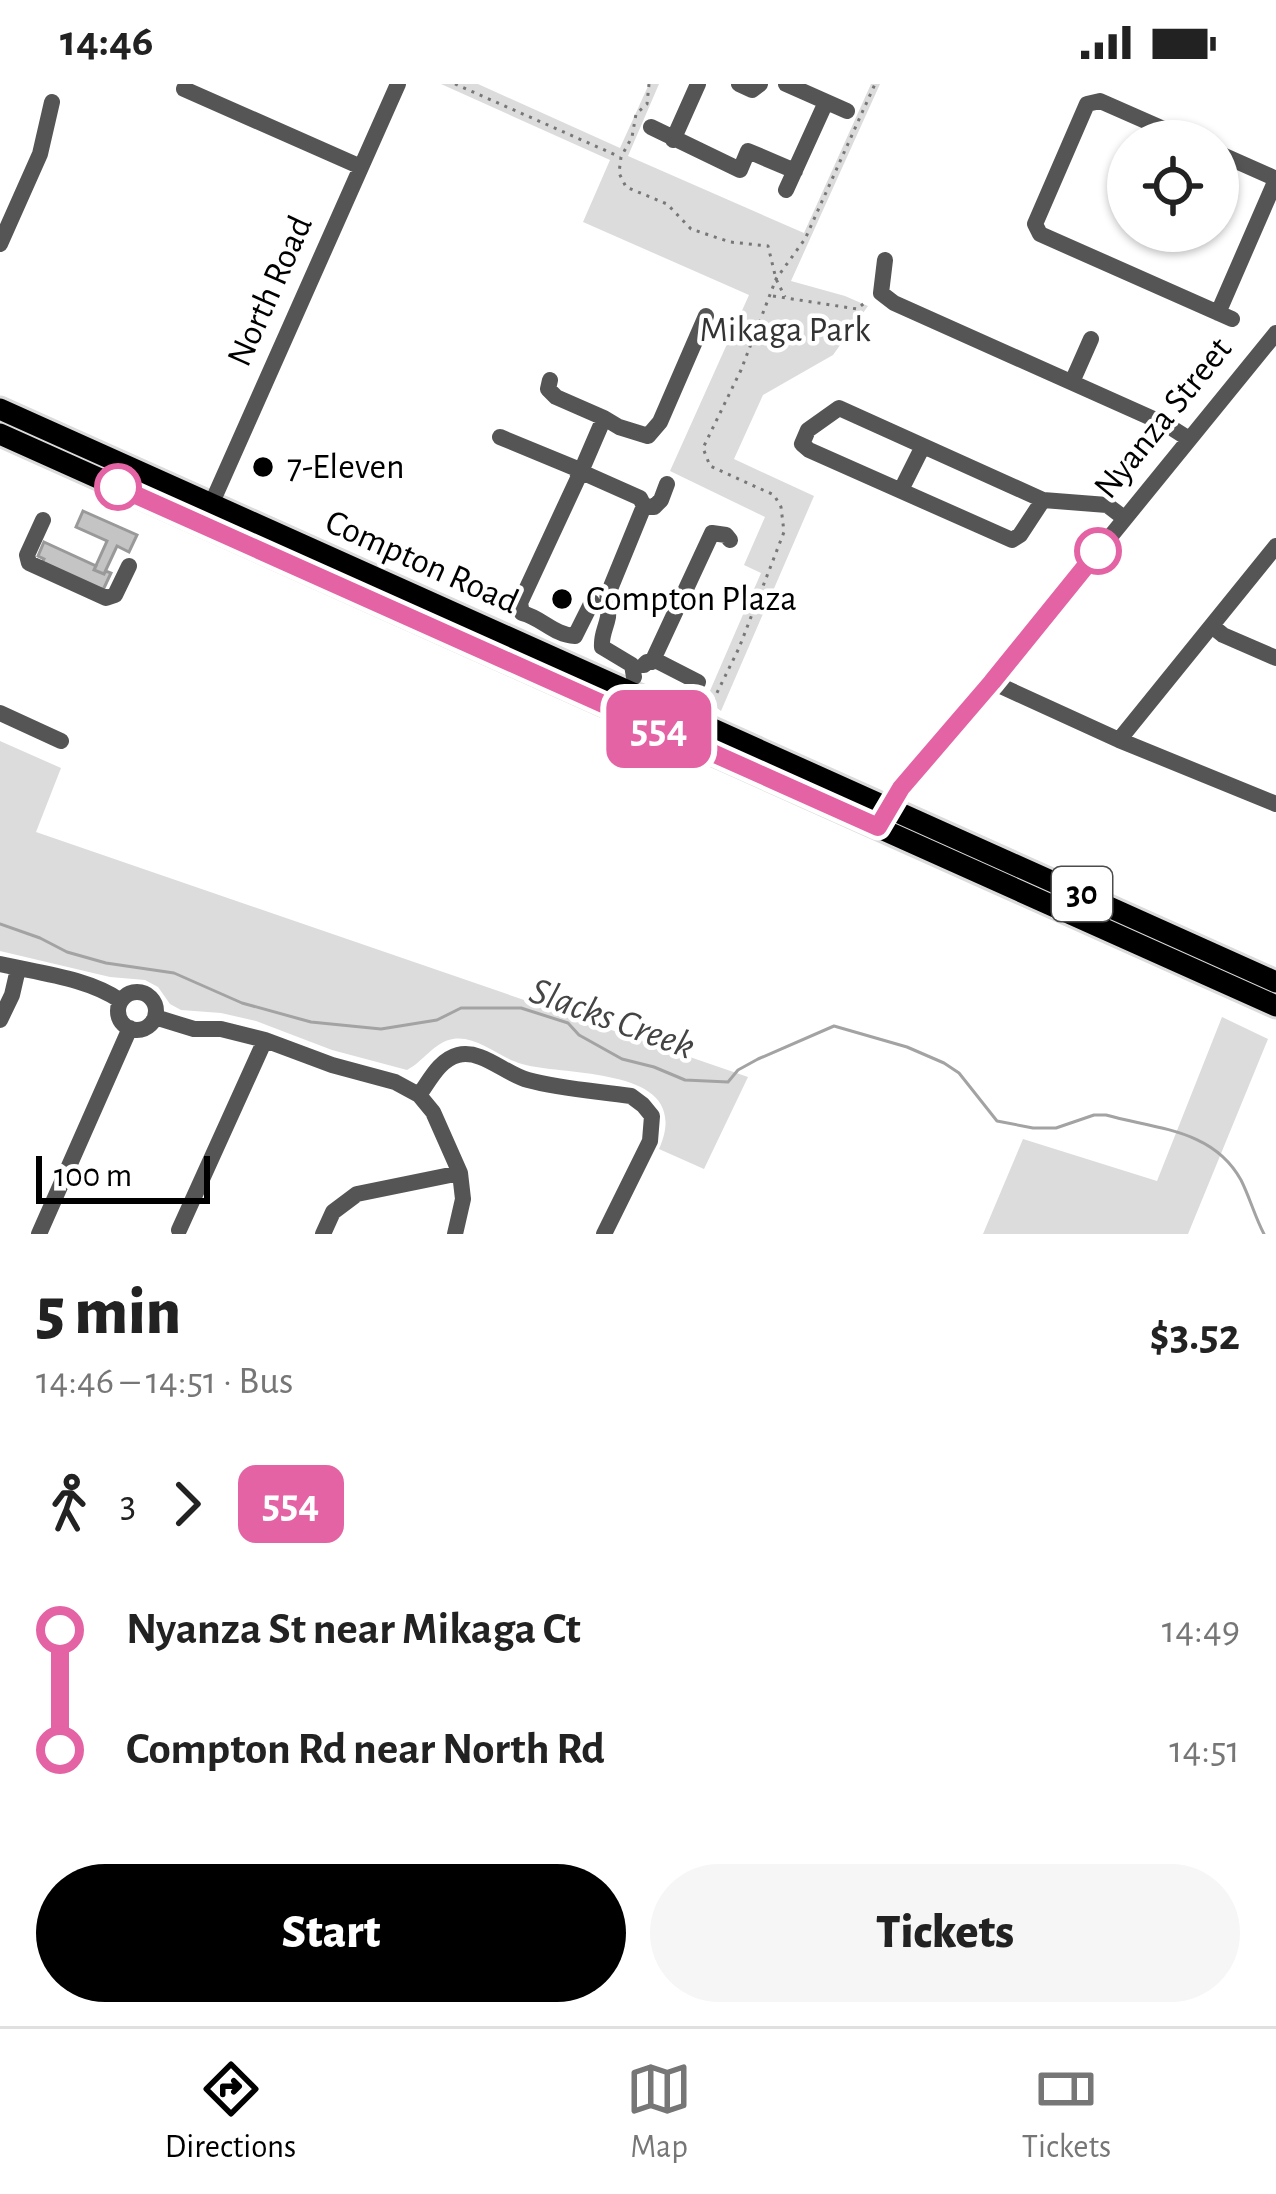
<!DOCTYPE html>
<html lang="en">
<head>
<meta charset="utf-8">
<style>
	body { margin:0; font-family:"Alegreya Sans",sans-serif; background:#f6f6f6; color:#222; height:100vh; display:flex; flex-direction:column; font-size:45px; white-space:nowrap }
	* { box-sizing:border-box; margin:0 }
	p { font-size:39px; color:#767676 }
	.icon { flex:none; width:66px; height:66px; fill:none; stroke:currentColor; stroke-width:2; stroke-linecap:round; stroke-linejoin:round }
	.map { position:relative; height:1150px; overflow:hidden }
	.drawer { display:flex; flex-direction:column; background:#fff; flex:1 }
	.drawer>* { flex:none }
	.badge { padding:0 24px; border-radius:18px; font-size:42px; line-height:78px }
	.tools { position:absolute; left:1107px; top:36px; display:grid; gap:24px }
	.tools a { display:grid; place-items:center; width:132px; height:132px; border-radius:50%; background:#fff; box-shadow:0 3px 9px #0004; font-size:60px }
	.scale { position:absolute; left:36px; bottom:30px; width:174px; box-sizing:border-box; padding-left:12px; border:6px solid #000; border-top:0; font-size:33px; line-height:42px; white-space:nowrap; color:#000; -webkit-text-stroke:9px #fff; paint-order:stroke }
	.map>.badge { position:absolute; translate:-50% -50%; box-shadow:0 0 0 6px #fff }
	.legs { display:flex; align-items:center; gap:18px; height:132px; padding:0 36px; font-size:39px }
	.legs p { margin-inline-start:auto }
	.summary { display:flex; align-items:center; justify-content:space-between; height:204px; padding:0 36px }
	h1 { font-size:66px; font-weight:800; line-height:90px }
	.cta { display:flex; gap:24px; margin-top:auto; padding:24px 36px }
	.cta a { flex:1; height:138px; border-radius:72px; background:#000; color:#fff; font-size:48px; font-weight:800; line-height:138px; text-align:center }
	.cta a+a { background:#f6f6f6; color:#222 }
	ul { padding:0 36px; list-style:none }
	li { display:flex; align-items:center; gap:42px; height:120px; font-size:45px }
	li i { display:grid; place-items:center; width:18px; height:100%; margin:0 15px; background:currentColor }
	li i::after { content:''; width:30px; height:30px; margin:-15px; border:9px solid; border-radius:50%; background:#fff }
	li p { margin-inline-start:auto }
	li:first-child i { background:linear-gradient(#0000 50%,currentColor 0) }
	li:last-child i { background:linear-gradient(currentColor 50%,#0000 0) }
	.status { display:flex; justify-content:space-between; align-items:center; height:84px; padding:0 60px; background:#fff; direction:ltr }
	.status svg { height:33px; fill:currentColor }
	.tab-bar { display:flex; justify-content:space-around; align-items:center; height:168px; border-top:3px solid #e0e0e0; background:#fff; font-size:33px; color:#767676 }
	.tab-bar a { display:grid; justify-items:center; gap:6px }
	.tab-bar .active { color:#000 }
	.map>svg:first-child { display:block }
	.green { fill:#dcdcdc }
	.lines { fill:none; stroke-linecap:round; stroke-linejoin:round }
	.stream { stroke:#a3a3a3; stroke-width:3 }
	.building { fill:#c4c4c4; stroke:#999; stroke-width:3 }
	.major-casing { stroke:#dbdbdb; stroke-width:27 }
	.path { stroke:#777; stroke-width:3; stroke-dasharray:3 6; stroke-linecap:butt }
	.minor { stroke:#555; stroke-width:16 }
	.major { stroke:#000; stroke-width:21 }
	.line-1-casing { stroke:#fff; stroke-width:27 }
	.line-1 { stroke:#e463a4; stroke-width:18 }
	.poi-dot { fill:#000; stroke:#fff; stroke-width:4.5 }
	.stop-1-dot { fill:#fff; stroke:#e463a4; stroke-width:6 }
	.labels { text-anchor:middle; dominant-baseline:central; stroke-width:9; stroke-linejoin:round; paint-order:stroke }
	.shield { fill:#fff; stroke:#4c4c4c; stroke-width:3 }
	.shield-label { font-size:33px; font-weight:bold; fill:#000 }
	.street-label { font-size:36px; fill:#000; stroke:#fff }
	.park-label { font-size:36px; fill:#333; stroke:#fff }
	.poi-label { font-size:36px; fill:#000; stroke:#fff; text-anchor:start }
	.water-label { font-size:39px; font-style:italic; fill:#444; stroke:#fff }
</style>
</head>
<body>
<div class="status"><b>14:46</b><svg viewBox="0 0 49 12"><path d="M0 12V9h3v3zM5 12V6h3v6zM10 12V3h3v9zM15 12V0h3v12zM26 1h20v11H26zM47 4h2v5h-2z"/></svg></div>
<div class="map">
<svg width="1276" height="1150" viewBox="0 0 1276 1150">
	<rect width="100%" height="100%" fill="#fff"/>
	<path class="green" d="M441,0H478L620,64L649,0H659L628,72L804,149L871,0H880L791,197L845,212L868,222L833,271L763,311L734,375L814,412L721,627L706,616L761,489L744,481L765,433L670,387L749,211L583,138L610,76Z
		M0,657L61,684L36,748L748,993L704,1085L659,1065C696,981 567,993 522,980C499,974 477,951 453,955C434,958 423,978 407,986L332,966L256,937L221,929L181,926L170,920L158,903L145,896L110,893L0,867Z
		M1222,933L1268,955L1188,1150H983L1023,1055L1157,1097Z"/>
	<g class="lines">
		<path class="stream" d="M0,840L40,854L67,868L106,879L174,889L242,919L311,938L381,945L437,936L461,924H521L568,939L579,951L622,975L654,983L685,996L728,998L738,986L758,975L834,942L907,963L944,979L959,989L997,1037L1033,1044H1056L1094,1031H1106C1156,1045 1213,1045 1241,1096C1250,1114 1255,1133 1264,1150"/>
	</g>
	<path class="building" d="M83,427L137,451L129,468L117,462L104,490L94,486L107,457L76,443Z
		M44,458L96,482L94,486L104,490L106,487L111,489L103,506L41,481L44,475L38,472Z"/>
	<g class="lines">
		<g class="major-casing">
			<path id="major" d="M0,325L1276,898
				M0,350L1276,922"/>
		</g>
		<path class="path" d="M455,0L618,72
			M649,0L647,20L636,30L632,53L621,73L619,89L626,103L667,120L691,145L730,158L768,162L776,195L785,213
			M773,212L857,225L867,217
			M709,625L739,564L784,448L781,423L774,411L710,382L703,364L741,286L776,195L805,155L875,0"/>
		<path class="minor" d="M739,0L752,6L760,0
			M786,0L847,27
			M184,5L361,83
			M651,43L740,86L748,67L795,87
			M673,56L698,0
			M1191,57L1100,17L1087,20L1035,140L1040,150L1232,235
			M1218,69L1272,93L1275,98L1218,229
			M786,106L826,18
			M0,160L40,70L52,18
			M885,176L881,209L894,219L1167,341L1189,355
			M550,296L548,305L556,313L604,334
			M1072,298L1091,255
			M500,353L575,384L579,392L604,334L619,343L648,352L660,338L706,232
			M901,406L923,362
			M1043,416L1020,451L1012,456L809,366L802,360L808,346L839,324L1043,416L1107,421L1124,434
			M644,422L654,423L661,416L667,400
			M43,436L27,471L29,479L106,514L115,511L129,482
			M202,441L398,0
			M592,518L575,552C554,551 542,534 522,529L520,519L579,392L586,390L640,414L644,422L608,510C606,518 609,525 608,533C606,544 601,551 602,563L632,581L634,593
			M1212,542L1223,551L1276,574
			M652,578L712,449L726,451L730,456
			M644,581L647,578L657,577L698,598
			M992,598L1119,656L1276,720
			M0,629L61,657
			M1119,656L1276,462
			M884,732L915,686L992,598L1276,249
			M0,880C39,889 88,894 121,917
			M118 927a19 19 0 1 1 38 0a19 19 0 1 1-38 0Z
			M155,933L194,945H221L265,956L332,981L395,998L419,1011L433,1028L460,1089L463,1115L455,1150
			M0,936L12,911L18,885
			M419,1011C430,996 439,976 458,971C482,965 505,990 528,996C561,1005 597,1007 631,1012L643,1021L652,1032L650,1057L604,1150
			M179,1146L265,956
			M39,1150L130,944
			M323,1150L333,1128L357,1110L460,1089"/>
		<use href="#major" class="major"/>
	</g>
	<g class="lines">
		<g class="line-1-casing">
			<path id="line-1" d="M118,403L878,743L901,704L992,598L1098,467"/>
		</g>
		<use href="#line-1" class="line-1"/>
	</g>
	<g class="poi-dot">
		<circle cx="263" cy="383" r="12"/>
		<circle cx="562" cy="515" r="12"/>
	</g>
	<g class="stop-1-dot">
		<circle cx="118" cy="403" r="21"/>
		<circle cx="1098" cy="467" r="21"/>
	</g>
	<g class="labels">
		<rect class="shield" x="1052" y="783" width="60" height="54" rx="9"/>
		<g class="shield-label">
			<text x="1082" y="810">30</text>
		</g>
		<g class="street-label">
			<text transform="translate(270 207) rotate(-66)">North Road</text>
			<text transform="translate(1163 334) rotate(-51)">Nyanza Street</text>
			<text transform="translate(422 478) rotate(24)">Compton Road</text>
		</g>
		<g class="park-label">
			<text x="785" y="246">Mikaga Park</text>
		</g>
		<g class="poi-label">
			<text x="287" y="383">7-Eleven</text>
			<text x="586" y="515">Compton Plaza</text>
		</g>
		<g class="water-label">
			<text transform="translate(612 935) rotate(20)">Slacks Creek</text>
		</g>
	</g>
</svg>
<div class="tools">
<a><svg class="icon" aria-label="locate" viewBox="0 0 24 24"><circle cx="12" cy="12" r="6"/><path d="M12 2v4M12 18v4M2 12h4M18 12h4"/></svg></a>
</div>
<div class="scale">100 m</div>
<b class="badge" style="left:659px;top:645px;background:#e463a4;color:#fff">554</b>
</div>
<section class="drawer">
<div class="summary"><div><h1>5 min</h1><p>14:46 – 14:51 · Bus</p></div><b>$3.52</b></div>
<div class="legs"><svg class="icon" aria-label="walk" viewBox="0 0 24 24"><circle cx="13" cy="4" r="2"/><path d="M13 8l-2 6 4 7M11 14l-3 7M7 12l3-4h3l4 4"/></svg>3<svg class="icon" aria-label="forward" viewBox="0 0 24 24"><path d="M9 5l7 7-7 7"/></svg><b class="badge" style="background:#e463a4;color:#fff">554</b></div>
<ul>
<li><i style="color:#e463a4"></i><b>Nyanza St near Mikaga Ct</b><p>14:49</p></li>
<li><i style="color:#e463a4"></i><b>Compton Rd near North Rd</b><p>14:51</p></li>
</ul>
<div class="cta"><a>Start</a><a>Tickets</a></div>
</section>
<nav class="tab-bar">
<a class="active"><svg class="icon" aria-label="directions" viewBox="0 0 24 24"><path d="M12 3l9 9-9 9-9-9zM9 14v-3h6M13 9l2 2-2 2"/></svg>Directions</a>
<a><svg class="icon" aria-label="map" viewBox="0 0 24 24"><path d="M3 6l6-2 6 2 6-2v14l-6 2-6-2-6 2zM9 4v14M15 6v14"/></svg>Map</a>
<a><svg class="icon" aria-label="tickets" viewBox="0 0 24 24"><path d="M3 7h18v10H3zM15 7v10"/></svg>Tickets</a>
</nav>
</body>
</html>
